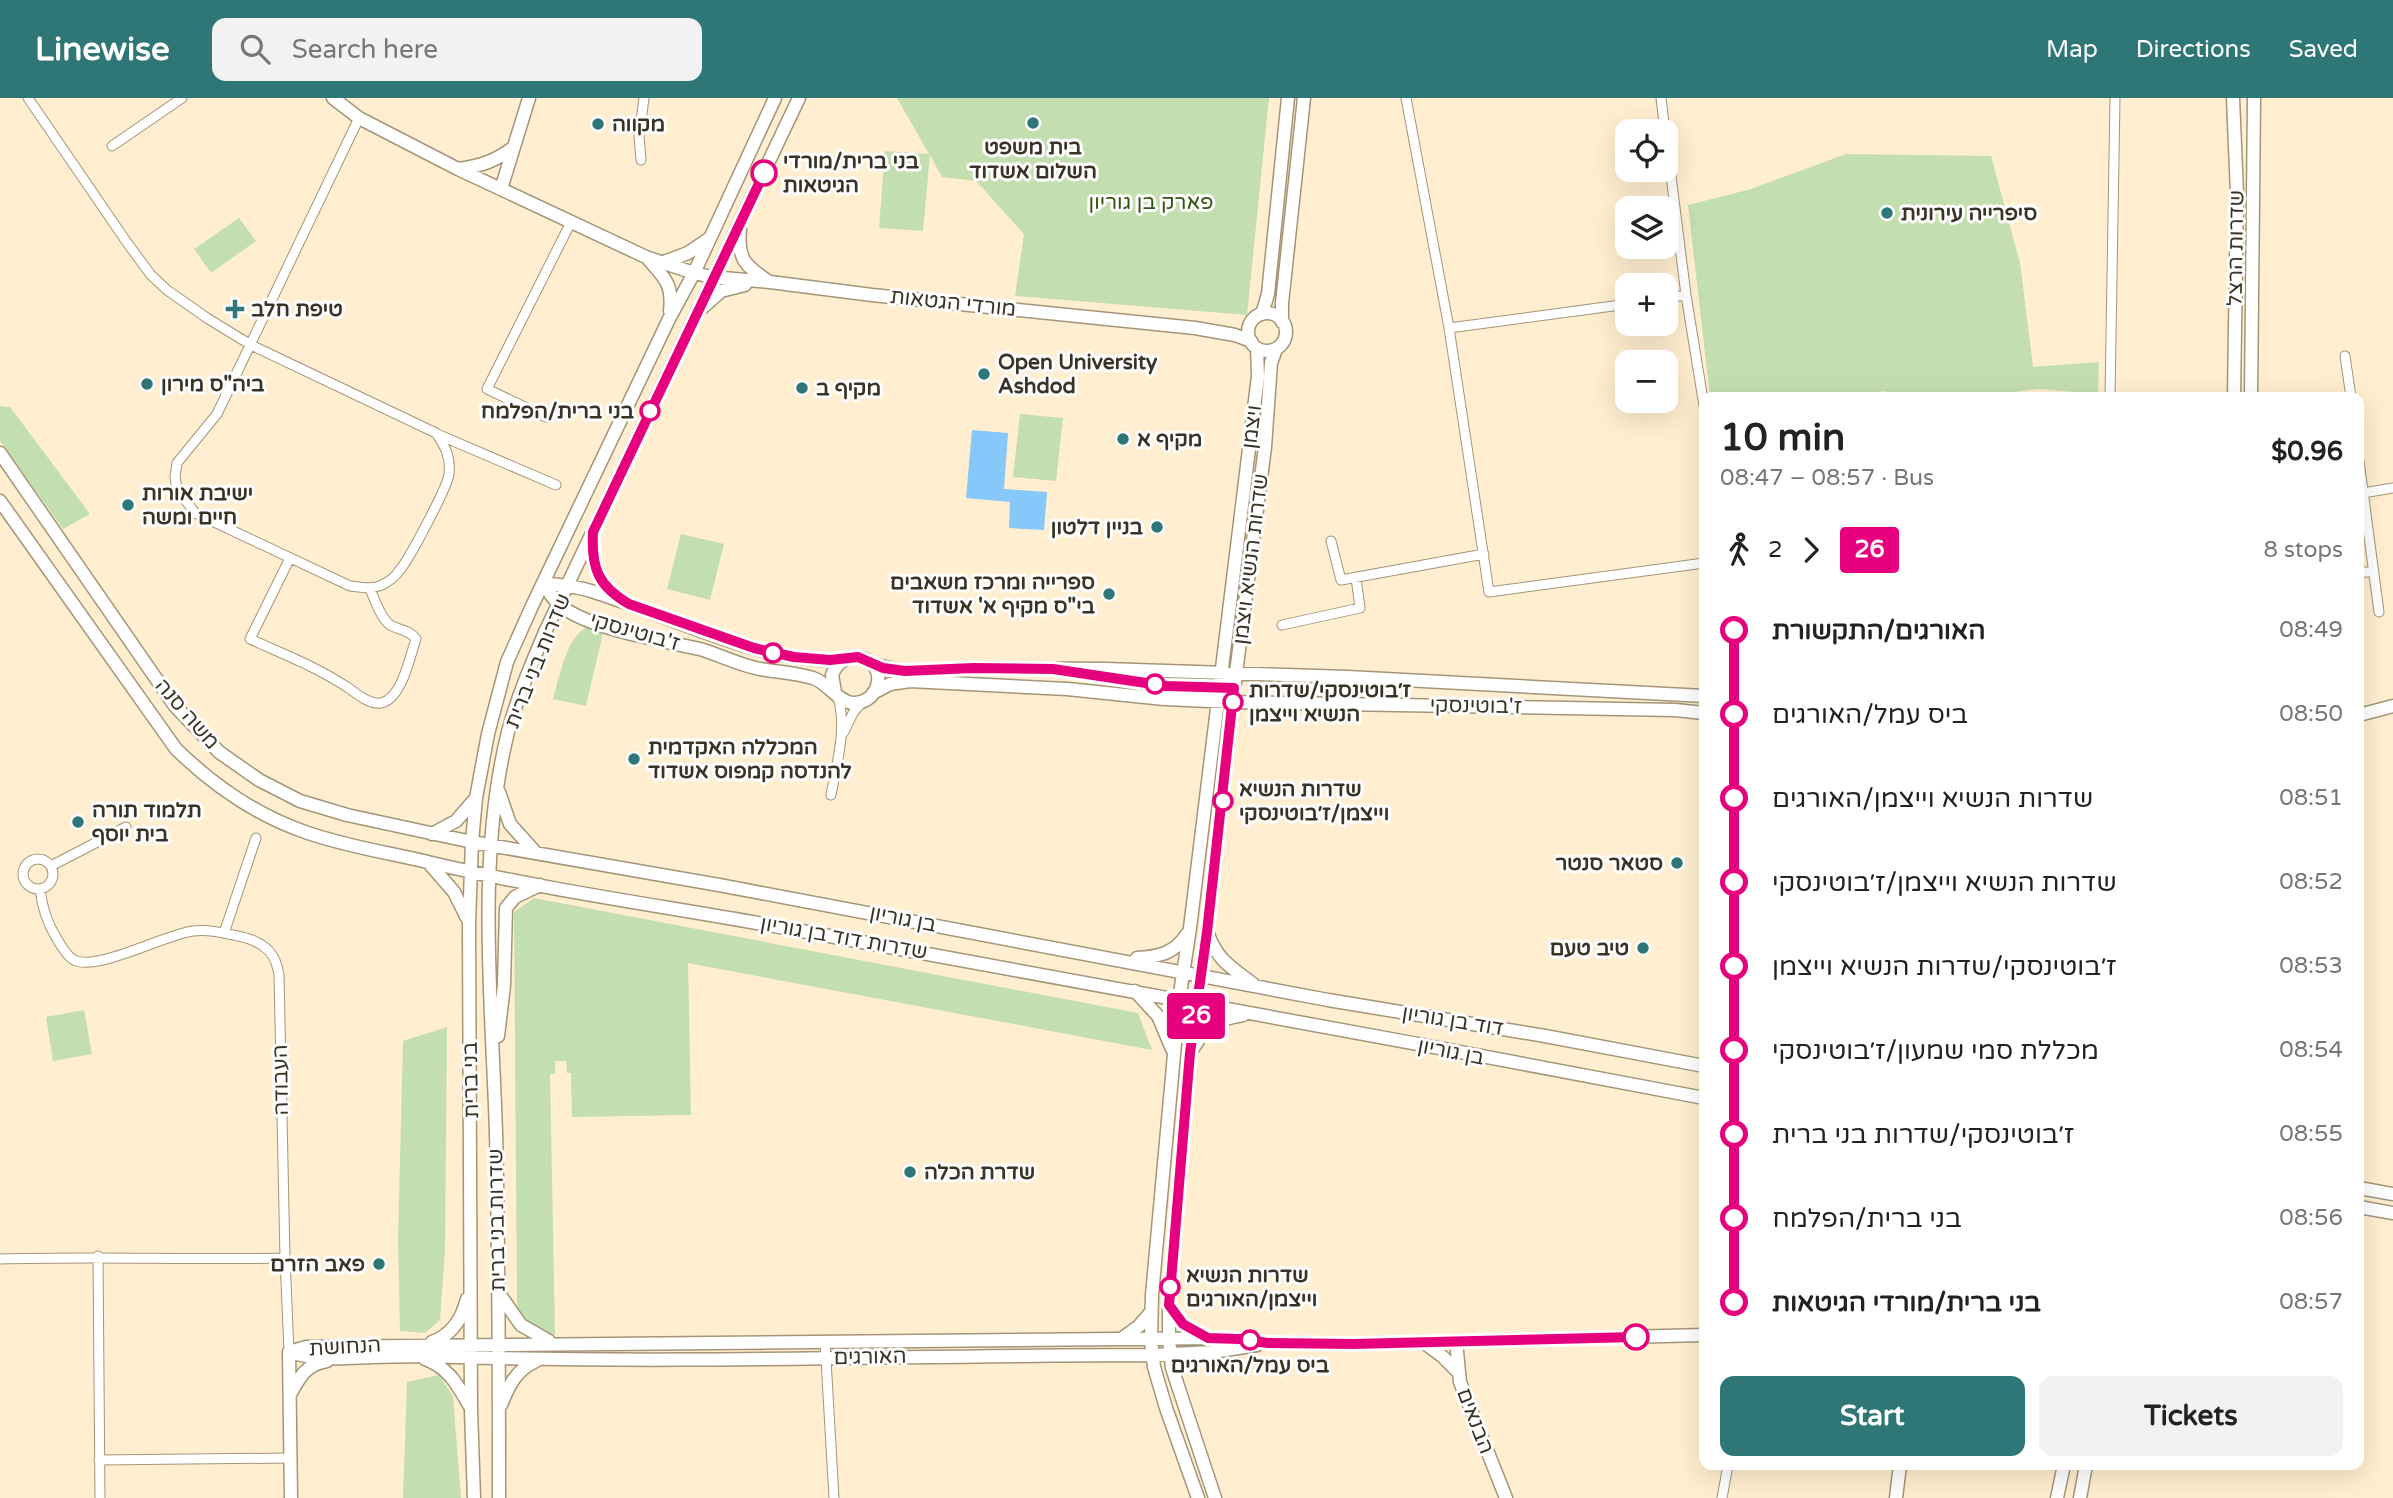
<!DOCTYPE html>
<html lang="en">
<head>
<meta charset="utf-8">
<style>
	body { margin:0; font-family:"Varela Round","Noto Sans Hebrew",sans-serif; background:#f2f2f2; color:#222; height:100vh; display:flex; flex-direction:column; font-size:26px; white-space:nowrap }
	* { box-sizing:border-box; margin:0 }
	p { font-size:23px; color:#767676 }
	.icon { flex:none; width:38px; height:38px; fill:none; stroke:currentColor; stroke-width:2; stroke-linecap:round; stroke-linejoin:round }
	.map { position:relative; flex:1; overflow:hidden }
	.drawer { position:absolute; left:1699px; top:294px; width:665px; height:1078px; display:flex; flex-direction:column; background:#fff; border-radius:14px; box-shadow:0 7px 28px #0002 }
	.drawer>* { flex:none }
	.badge { padding:0 14px; border-radius:5px; font-size:24px; line-height:46px }
	.tools { position:absolute; left:1615px; top:21px; display:grid; gap:14px }
	.tools a { display:grid; place-items:center; width:63px; height:63px; border-radius:14px; background:#fff; box-shadow:0 7px 28px #0002; font-size:35px }
	.map>.badge { position:absolute; translate:-50% -50%; box-shadow:0 0 0 4px #fff }
	.legs { display:flex; align-items:center; gap:10px; height:77px; padding:0 21px; font-size:23px }
	.legs p { margin-inline-start:auto }
	.summary { display:flex; align-items:center; justify-content:space-between; height:119px; padding:0 21px }
	h1 { font-size:38px; font-weight:800; line-height:52px }
	.button { display:flex; gap:14px; margin-top:auto; padding:14px 21px }
	.button a { flex:1; height:80px; border-radius:14px; background:#2e7776; color:#fff; font-size:28px; font-weight:800; line-height:80px; text-align:center }
	.button a+a { background:#f2f2f2; color:#222 }
	ul { padding:0 21px; list-style:none }
	li { display:flex; align-items:center; gap:24px; height:84px; font-size:26px }
	li i { display:grid; place-items:center; width:10px; height:100%; margin:0 9px; background:currentColor }
	li i::after { content:''; width:18px; height:18px; margin:-9px; border:5px solid; border-radius:50%; background:#fff }
	li p { margin-inline-start:auto }
	li:first-child i { background:linear-gradient(#0000 50%,currentColor 0) }
	li:last-child i { background:linear-gradient(currentColor 50%,#0000 0) }
	header { display:flex; align-items:center; gap:42px; box-sizing:border-box; height:98px; padding:0 35px; background:#2e7776; color:#fff }
	header strong { font-size:33px }
	nav { display:flex; gap:38px; margin-inline-start:auto; font-size:24px }
	.search { width:490px; height:63px; background:#f2f2f2; display:flex; align-items:center; gap:18px; box-sizing:border-box; padding:0 24px; border-radius:14px; color:#767676; font-size:26px }
	.map>svg:first-child { display:block }
	.green { fill:#c4dfaf }
	.water { fill:#87c8fa }
	.lines { fill:none; stroke-linecap:round; stroke-linejoin:round }
	.street-casing { stroke:#a49578; stroke-width:11 }
	.secondary-casing { stroke:#a49578; stroke-width:15 }
	.street { stroke:#fff; stroke-width:9 }
	.secondary { stroke:#fff; stroke-width:12 }
	.line-1-casing { stroke:#fff; stroke-width:16 }
	.line-1 { stroke:#e6007e; stroke-width:10 }
	.poi-dot { fill:#2e7776; stroke:#fdfdfd; stroke-width:2.5 }
	.stop-1-dot { fill:#fff; stroke:#e6007e; stroke-width:3.5 }
	.labels { text-anchor:middle; dominant-baseline:central; stroke-width:6; stroke-linejoin:round; paint-order:stroke }
	.poi-label { font-size:21px; font-weight:bold; fill:#393326; stroke:#fdfdfd; text-anchor:start }
	.stop-label { font-size:21px; font-weight:bold; fill:#393326; stroke:#fdfdfd; text-anchor:start }
	.park-label { font-size:21px; fill:#34530d; stroke:#fdfdfd }
	.street-label { font-size:21px; fill:#393326; stroke:#fdfdfd }
</style>
</head>
<body>
<header>
<strong>Linewise</strong>
<div class="search"><svg class="icon" aria-label="search" viewBox="0 0 24 24"><circle cx="10" cy="10" r="6"/><path d="M15 15l6 6"/></svg>Search here</div>
<nav><a>Map</a><a>Directions</a><a>Saved</a></nav>
</header>
<div class="map">
<svg width="2393" height="1400" viewBox="0 0 2393 1400">
	<rect width="100%" height="100%" fill="#ffeecf"/>
	<path class="green" d="M897,0H1269L1247,217L1015,198L1024,136L976,83L942,79L930,57L923,133L879,130L885,53L929,56Z
		M1846,56L1991,58L2020,165L2033,269L2099,264L2098,296L2039,291L1972,299H1887L1885,293L1839,299H1710L1688,107L1751,91Z
		M239,120L256,143L211,175L194,151Z
		M0,308L10,309L90,416L63,431L0,343Z
		M1020,316L1063,320L1056,383L1013,379Z
		M681,436L724,446L710,502L667,491Z
		M589,528L603,535L586,608L553,601C560,578 566,538 589,528Z
		M534,800L1138,915L1152,952L688,865L691,1017L572,1019L571,975H567L566,963H555V976H550L555,1237C538,1235 520,1224 517,1206L514,814Z
		M84,912L92,956L53,963L46,919Z
		M447,929L445,1152L440,1222L425,1235L400,1233L398,1141L403,943Z
		M439,1277L453,1298L461,1400H403L407,1284Z"/>
	<path class="water" d="M972,332L1008,335L1004,391L1047,394L1044,432L1009,430L1010,404L966,400Z"/>
	<g class="lines">
		<g class="street-casing">
			<path id="street" d="M28,0L128,146L151,177L167,192L207,220L251,247L436,335C445,348 451,359 449,376C448,388 409,462 399,473C396,478 388,484 382,487C371,492 361,489 350,488L195,415L177,391L175,379L177,365L217,316L359,20
				M1406,0L1449,230L1489,494L1704,465
				M1661,0L1665,33
				M1666,38L1686,197L1704,308
				M112,48L182,0
				M641,62L639,38L644,0
				M1666,200L1686,197
				M1449,230L1628,206
				M2345,258L2351,299
				M2110,299L2115,0
				M546,319L487,291L571,124
				M437,336L556,387
				M2359,363L2379,514
				M2363,395L2393,390
				M1331,443L1341,482L1484,456
				M290,460L250,541C283,556 317,569 347,589C356,595 369,607 381,605C402,601 410,558 416,541C410,532 399,532 390,527C380,519 375,502 370,491
				M2359,475L2373,473
				M1282,527L1360,510L1356,480
				M844,634L853,615L862,604
				M831,697C837,664 847,631 838,599
				M23 776a15 15 0 1 1 30 0a15 15 0 1 1-30 0Z
				M51,768L126,729
				M40,791C42,809 47,825 57,841C61,848 67,858 74,862C96,874 166,836 193,833C211,831 228,836 246,840C266,846 276,856 279,877L285,1160L289,1254
				M224,835L256,740
				M98,1158L100,1400
				M0,1161C95,1158 190,1162 285,1160
				M825,1244L834,1400
				M99,1362L290,1360
				M1722,1400L1728,1367"/>
		</g>
		<g class="secondary-casing">
			<path id="secondary" d="M333,0L359,20L458,71L646,159L694,175L712,179L770,184L872,197L1195,230L1235,237L1251,243
				M2233,0L2237,96L2234,299
				M458,71C481,68 496,63 514,49
				M501,91L529,0
				M740,131C737,162 746,168 769,184
				M649,162C665,180 673,187 670,213
				M661,165L688,155L710,140
				M701,211L721,193L745,187
				M1248 234a19 19 0 1 1 38 0a19 19 0 1 1-38 0Z
				M1262,216L1268,196L1288,0
				M1282,224V205L1304,0
				M2251,299L2254,0
				M0,355L175,608L219,654L259,682L300,703L347,717L472,744L719,787L1328,902L1545,938L1704,968
				M0,403L176,651C215,689 257,718 308,735C349,749 390,755 432,765C550,793 671,809 791,831C1096,886 1400,942 1704,1000
				M592,441C591,465 598,484 617,499
				M543,485C548,491 552,501 559,506C584,530 665,543 700,551C720,557 739,567 760,571C778,574 796,575 813,580C828,585 837,603 852,605C863,606 874,599 877,588C886,559 843,546 832,577L835,594
				M543,485C559,487 576,488 591,493C670,517 760,567 843,562
				M872,566L905,573L973,570L1106,571L1348,579L1704,598
				M873,595L890,586L910,583L1067,591L1164,601L1233,604L1675,612L1704,615
				M2359,617L2393,608
				M499,694L510,726L536,755
				M432,736L456,723L476,700
				M428,764L454,794L467,820
				M1208,836C1218,863 1231,869 1253,886
				M1137,860C1159,859 1175,855 1187,836
				M1135,893L1158,918L1172,951
				M498,938L504,887L506,810L515,799L540,787
				M1194,949C1209,924 1215,922 1243,917
				M2359,1090L2393,1096
				M2359,1109L2393,1115
				M500,1197L521,1227L549,1243
				M1169,1208L1183,1226L1208,1240
				M1121,1241L1139,1228L1151,1214
				M1456,1243L1460,1284L1506,1400
				M432,1244C452,1237 462,1221 467,1201
				M1423,1244L1442,1258L1458,1274
				M289,1254L306,1249L1214,1240L1268,1245L1353,1246L1704,1237
				M289,1254C316,1263 346,1260 373,1259C402,1258 430,1258 458,1259C689,1266 921,1257 1152,1257L1213,1254L1257,1247
				M289,1254L291,1400
				M425,1261C449,1270 457,1286 469,1307
				M291,1295C300,1278 307,1266 327,1263
				M501,1307C509,1287 516,1272 536,1263
				M474,1400L471,1312L469,825L472,744L476,700L488,636L507,564L532,508L669,221L694,175L775,0
				M499,1400C499,1278 499,1156 496,1035C492,903 476,762 508,634C517,600 531,567 545,534L799,0
				M1198,1400L1166,1310L1154,1269L1151,1242L1152,1197L1179,902L1190,830L1258,278L1257,250
				M1215,1400L1172,1270L1169,1242V1207L1190,955L1207,834L1236,575L1265,349L1271,265L1276,251
				M1896,1400L1900,1367
				M2057,1400L2064,1367
				M2080,1400L2086,1367"/>
		</g>
		<use href="#street" class="street"/>
		<use href="#secondary" class="secondary"/>
	</g>
	<g class="lines">
		<g class="line-1-casing">
			<path id="line-1" d="M764,75L593,434C591,470 598,488 629,506L754,550L794,559L830,562L858,559L883,570L905,573L973,570L1053,571L1166,588L1234,590L1207,834L1190,955L1169,1207L1183,1226L1208,1240L1239,1241L1268,1245L1353,1246L1636,1239"/>
		</g>
		<use href="#line-1" class="line-1"/>
	</g>
	<g class="poi-dot">
		<circle cx="1033" cy="25" r="7"/>
		<circle cx="598" cy="26" r="7"/>
		<circle cx="1887" cy="115" r="7"/>
		<path d="M231.5 200.5h7v7h7v7h-7v7h-7v-7h-7v-7h7z"/>
		<circle cx="984" cy="276" r="7"/>
		<circle cx="147" cy="286" r="7"/>
		<circle cx="802" cy="290" r="7"/>
		<circle cx="1123" cy="341" r="7"/>
		<circle cx="128" cy="407" r="7"/>
		<circle cx="1157" cy="429" r="7"/>
		<circle cx="1109" cy="496" r="7"/>
		<circle cx="634" cy="661" r="7"/>
		<circle cx="78" cy="724" r="7"/>
		<circle cx="1677" cy="765" r="7"/>
		<circle cx="1643" cy="850" r="7"/>
		<circle cx="910" cy="1074" r="7"/>
		<circle cx="379" cy="1166" r="7"/>
	</g>
	<g class="stop-1-dot">
		<circle cx="764" cy="75" r="12"/>
		<circle cx="650" cy="313" r="9"/>
		<circle cx="773" cy="555" r="9"/>
		<circle cx="1155" cy="586" r="9"/>
		<circle cx="1233" cy="604" r="9"/>
		<circle cx="1223" cy="703" r="9"/>
		<circle cx="1170" cy="1189" r="9"/>
		<circle cx="1636" cy="1239" r="12"/>
		<circle cx="1250" cy="1242" r="9"/>
	</g>
	<g class="labels">
		<g class="poi-label">
			<text x="612" y="26">מקווה</text>
			<text x="1033" y="49" text-anchor="middle">בית משפט<tspan x="1033" dy="24">השלום אשדוד</tspan></text>
			<text x="1901" y="115">סיפרייה עירונית</text>
			<text x="251" y="211">טיפת חלב</text>
			<text x="998" y="264">Open University<tspan x="998" dy="24">Ashdod</tspan></text>
			<text x="161" y="286">ביה"ס מירון</text>
			<text x="816" y="290">מקיף ב</text>
			<text x="1137" y="341">מקיף א</text>
			<text x="142" y="395">ישיבת אורות<tspan x="142" dy="24">חיים ומשה</tspan></text>
			<text x="1143" y="429" text-anchor="end">בניין דלטון</text>
			<text x="1095" y="484" text-anchor="end">ספרייה ומרכז משאבים<tspan x="1095" dy="24">בי"ס מקיף א' אשדוד</tspan></text>
			<text x="648" y="649">המכללה האקדמית<tspan x="648" dy="24">להנדסה קמפוס אשדוד</tspan></text>
			<text x="92" y="712">תלמוד תורה<tspan x="92" dy="24">בית יוסף</tspan></text>
			<text x="1663" y="765" text-anchor="end">סטאר סנטר</text>
			<text x="1629" y="850" text-anchor="end">טיב טעם</text>
			<text x="924" y="1074">שדרת הכלה</text>
			<text x="365" y="1166" text-anchor="end">פאב הזרם</text>
		</g>
		<g class="stop-label">
			<text x="783" y="63">בני ברית/מורדי<tspan x="783" dy="24">הגיטאות</tspan></text>
			<text x="634" y="313" text-anchor="end">בני ברית/הפלמח</text>
			<text x="1249" y="592">ז׳בוטינסקי/שדרות<tspan x="1249" dy="24">הנשיא וייצמן</tspan></text>
			<text x="1239" y="691">שדרות הנשיא<tspan x="1239" dy="24">וייצמן/ז׳בוטינסקי</tspan></text>
			<text x="1186" y="1177">שדרות הנשיא<tspan x="1186" dy="24">וייצמן/האורגים</tspan></text>
			<text x="1250" y="1267" text-anchor="middle">ביס עמל/האורגים</text>
		</g>
		<g class="park-label">
			<text x="1151" y="104">פארק בן גוריון</text>
		</g>
		<g class="street-label">
			<text transform="translate(2236 150) rotate(-89)">שדרות הרצל</text>
			<text transform="translate(953 205) rotate(6)">מורדי הגטאות</text>
			<text transform="translate(1252 329) rotate(-83)">ויצמן</text>
			<text transform="translate(1251 461) rotate(-83)">שדרות הנשיא ויצמן</text>
			<text transform="translate(635 534) rotate(16)">ז'בוטינסקי</text>
			<text transform="translate(538 563) rotate(-68)">שדרות בני ברית</text>
			<text transform="translate(1476 608) rotate(1)">ז'בוטינסקי</text>
			<text transform="translate(187 616) rotate(49)">משה סנה</text>
			<text transform="translate(903 821) rotate(11)">בן גוריון</text>
			<text transform="translate(844 840) rotate(10)">שדרות דוד בן גוריון</text>
			<text transform="translate(1453 923) rotate(9)">דוד בן גוריון</text>
			<text transform="translate(1451 954) rotate(11)">בן גוריון</text>
			<text transform="translate(281 982) rotate(-91)">העבודה</text>
			<text transform="translate(471 982) rotate(-91)">בני ברית</text>
			<text transform="translate(497 1122) rotate(-91)">שדרות בני ברית</text>
			<text transform="translate(345 1249) rotate(-3)">הנחושת</text>
			<text transform="translate(870 1259) rotate(-1)">האורגים</text>
			<text transform="translate(1475 1323) rotate(69)">הבנאים</text>
		</g>
	</g>
</svg>
<div class="tools">
<a><svg class="icon" aria-label="locate" viewBox="0 0 24 24"><circle cx="12" cy="12" r="6"/><path d="M12 2v4M12 18v4M2 12h4M18 12h4"/></svg></a>
<a><svg class="icon" aria-label="layers" viewBox="0 0 24 24"><path d="M12 4l9 5-9 5-9-5zM3 14l9 5 9-5"/></svg></a>
<a>+</a>
<a>−</a>
</div>
<b class="badge" style="left:1196px;top:918px;background:#e6007e;color:#fff">26</b>
<section class="drawer">
<div class="summary"><div><h1>10 min</h1><p>08:47 – 08:57 · Bus</p></div><b>$0.96</b></div>
<div class="legs"><svg class="icon" aria-label="walk" viewBox="0 0 24 24"><circle cx="13" cy="4" r="2"/><path d="M13 8l-2 6 4 7M11 14l-3 7M7 12l3-4h3l4 4"/></svg>2<svg class="icon" aria-label="forward" viewBox="0 0 24 24"><path d="M9 5l7 7-7 7"/></svg><b class="badge" style="background:#e6007e;color:#fff">26</b><p>8 stops</p></div>
<ul>
<li><i style="color:#e6007e"></i><b>האורגים/התקשורת</b><p>08:49</p></li>
<li><i style="color:#e6007e"></i><span>ביס עמל/האורגים</span><p>08:50</p></li>
<li><i style="color:#e6007e"></i><span>שדרות הנשיא וייצמן/האורגים</span><p>08:51</p></li>
<li><i style="color:#e6007e"></i><span>שדרות הנשיא וייצמן/ז׳בוטינסקי</span><p>08:52</p></li>
<li><i style="color:#e6007e"></i><span>ז׳בוטינסקי/שדרות הנשיא וייצמן</span><p>08:53</p></li>
<li><i style="color:#e6007e"></i><span>מכללת סמי שמעון/ז׳בוטינסקי</span><p>08:54</p></li>
<li><i style="color:#e6007e"></i><span>ז׳בוטינסקי/שדרות בני ברית</span><p>08:55</p></li>
<li><i style="color:#e6007e"></i><span>בני ברית/הפלמח</span><p>08:56</p></li>
<li><i style="color:#e6007e"></i><b>בני ברית/מורדי הגיטאות</b><p>08:57</p></li>
</ul>
<div class="button"><a>Start</a><a>Tickets</a></div>
</section>
</div>
</body>
</html>
